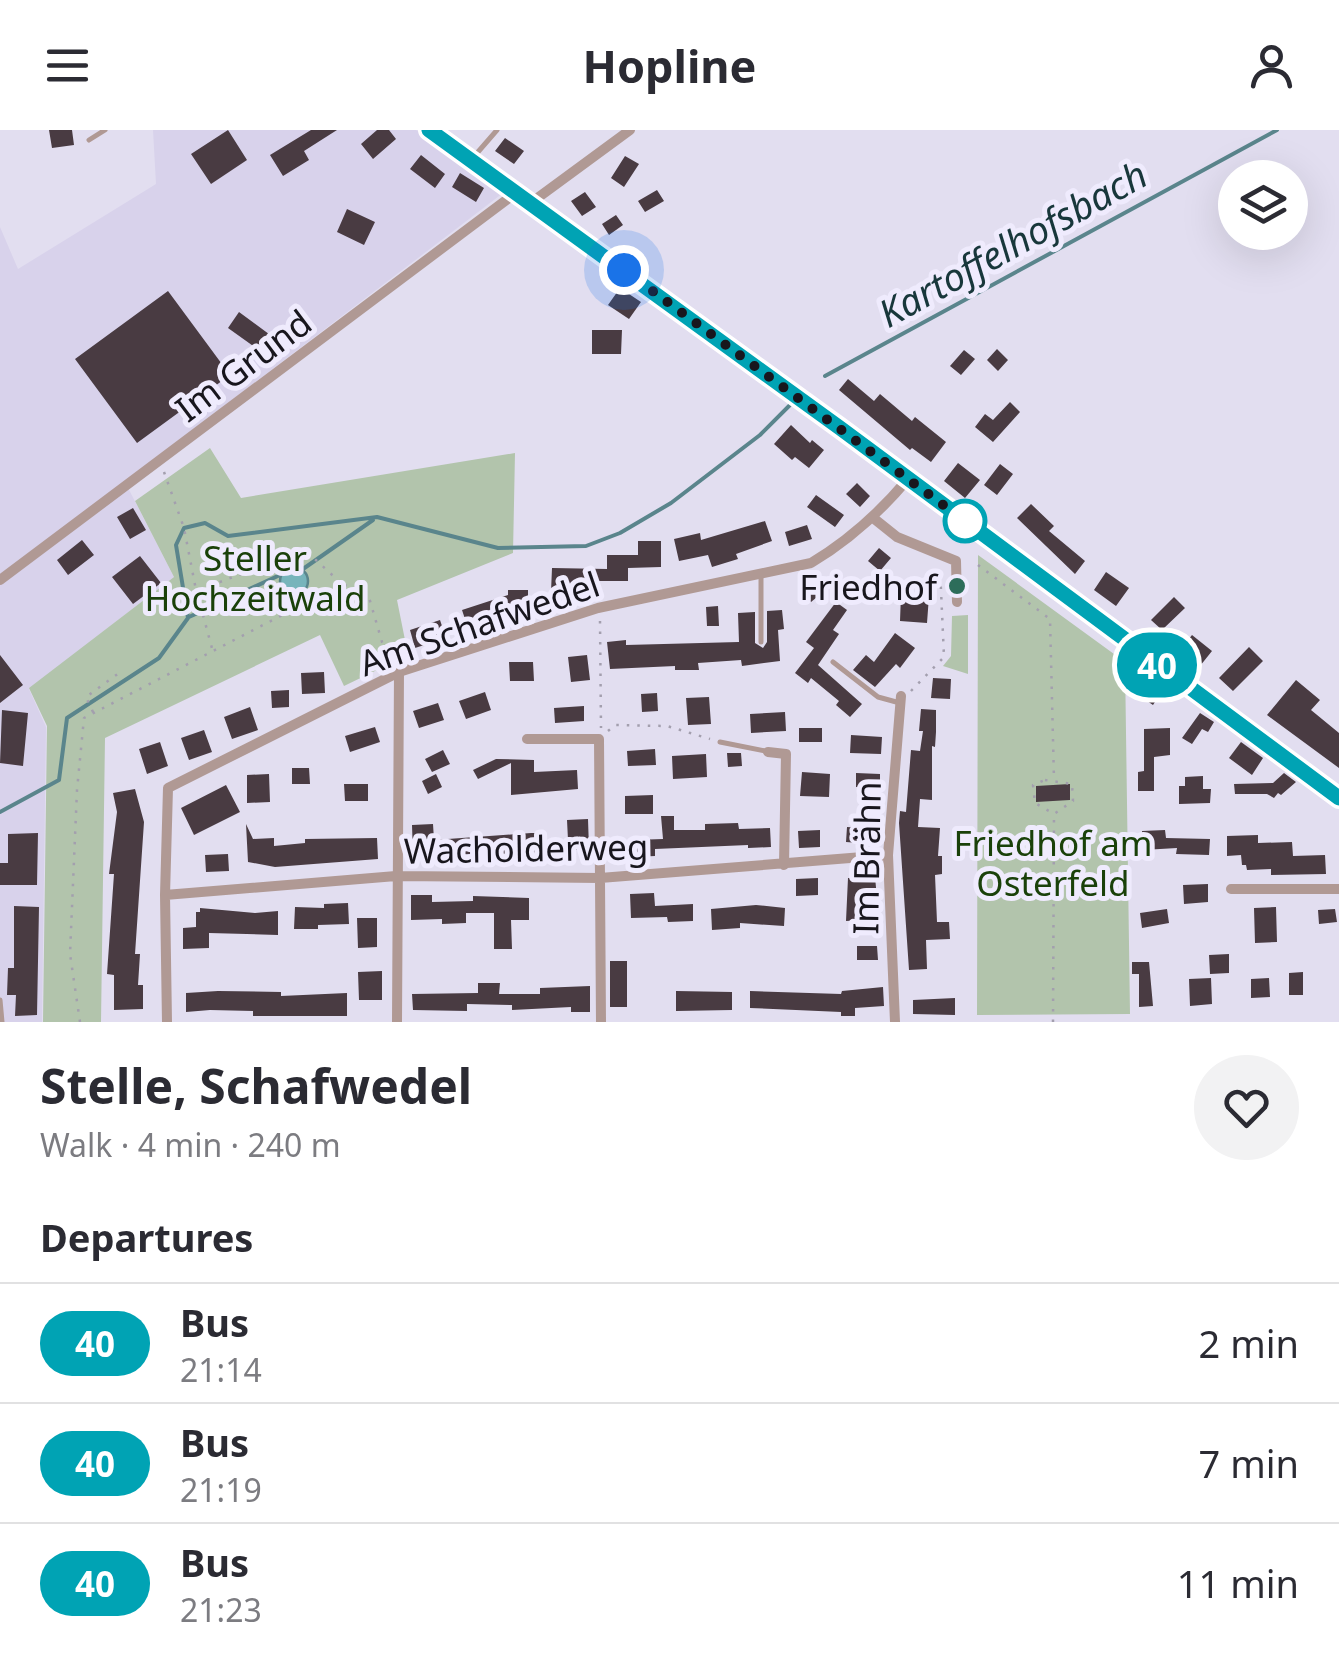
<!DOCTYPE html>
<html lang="en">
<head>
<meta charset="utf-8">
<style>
	body { margin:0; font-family:"Noto Sans",sans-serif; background:#f2f2f3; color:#2b2b33; height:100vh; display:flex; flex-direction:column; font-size:38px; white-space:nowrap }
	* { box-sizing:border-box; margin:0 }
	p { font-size:32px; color:#7c7c81 }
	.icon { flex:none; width:55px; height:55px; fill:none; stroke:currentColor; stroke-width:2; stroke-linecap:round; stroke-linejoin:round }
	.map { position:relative; height:892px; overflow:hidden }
	.details { display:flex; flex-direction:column; background:#fff; flex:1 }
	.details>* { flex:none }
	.badge { padding:0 20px; border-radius:32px; font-size:35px; line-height:65px }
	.buttons { position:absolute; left:1218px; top:30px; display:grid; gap:20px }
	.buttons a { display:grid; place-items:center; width:90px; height:90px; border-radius:50%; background:#fff; box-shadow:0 10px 40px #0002; font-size:50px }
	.you { position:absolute; width:50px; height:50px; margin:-25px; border:8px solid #fff; border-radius:50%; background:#1a73e8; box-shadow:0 0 0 15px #1a73e833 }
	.map>.badge { position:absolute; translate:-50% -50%; box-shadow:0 0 0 5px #fff }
	h2 { padding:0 40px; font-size:38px; line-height:90px }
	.round { display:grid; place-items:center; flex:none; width:105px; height:105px; border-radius:52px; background:#f2f2f3 }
	.overview { display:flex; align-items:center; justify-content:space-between; height:170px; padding:0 40px }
	h1 { font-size:48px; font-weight:700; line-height:75px }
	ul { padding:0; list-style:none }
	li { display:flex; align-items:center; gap:30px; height:120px; padding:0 40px; border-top:2px solid #e1e1e2 }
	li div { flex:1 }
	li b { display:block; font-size:38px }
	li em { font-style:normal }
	li .badge { min-width:110px; font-weight:700; text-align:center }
	header { display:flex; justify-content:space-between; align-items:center; height:130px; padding:0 40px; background:#fff; font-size:45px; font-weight:700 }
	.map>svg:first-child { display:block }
	.built { fill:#d8d2eb }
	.green { fill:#b2c4ac }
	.water { fill:#77b4bb; stroke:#5a858c; stroke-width:2.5 }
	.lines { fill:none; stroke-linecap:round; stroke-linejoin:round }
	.stream { stroke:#5a858c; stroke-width:4 }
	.building { fill:#493b42 }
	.path { stroke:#a39fae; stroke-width:2.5; stroke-dasharray:2.5 8; stroke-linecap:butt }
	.lane { stroke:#b09994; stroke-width:5 }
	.street { stroke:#b09994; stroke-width:10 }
	.line-casing { stroke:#fff; stroke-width:22 }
	.line { stroke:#00a3b4; stroke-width:15 }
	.walk { stroke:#18161d; stroke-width:10; stroke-dasharray:0 18 }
	.stop-dot { fill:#fff; stroke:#00a3b4; stroke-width:5 }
	.poi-dot { fill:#2d6d5a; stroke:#efebfd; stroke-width:4 }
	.labels { text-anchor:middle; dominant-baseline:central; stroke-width:10; stroke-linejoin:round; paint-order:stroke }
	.street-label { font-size:35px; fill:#18161d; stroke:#efebfd }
	.park-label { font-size:35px; fill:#1a410a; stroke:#efebfd }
	.poi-label { font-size:35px; fill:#18161d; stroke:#efebfd; text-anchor:end }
	.water-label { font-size:38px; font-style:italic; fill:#18373b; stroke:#efebfd }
</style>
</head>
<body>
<header><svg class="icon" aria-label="menu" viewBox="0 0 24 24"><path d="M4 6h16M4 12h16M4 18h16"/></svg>Hopline<svg class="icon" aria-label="person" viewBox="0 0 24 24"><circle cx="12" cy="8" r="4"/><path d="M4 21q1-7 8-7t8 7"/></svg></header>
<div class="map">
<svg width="1339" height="892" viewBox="0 0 1339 892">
	<rect width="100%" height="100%" fill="#e2def0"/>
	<path class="built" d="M153,0H416L503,63L125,352L174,447L29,559L46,597L42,892H0V97L18,139L156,54Z"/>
	<path class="green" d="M210,318L241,368L515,323L513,423L397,470L408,525L344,556L320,505L105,608L101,892H43L47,596L29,558L174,447L135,371Z
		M978,425L1125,532L1130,884L977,885Z
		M968,485V544L943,536L951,526L952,486Z"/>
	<path class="water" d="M280 451a14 14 0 1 1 28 0a14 14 0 1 1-28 0Z"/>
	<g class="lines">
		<path class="stream" d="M825,246L1277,0
			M303,439L373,390
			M189,487L280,445
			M0,682L59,650L67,588L159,528L188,488L176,415L184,398L205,393L228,406L377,387L498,418L586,416L620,403L671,373L760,305L793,272"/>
	</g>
	<path class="building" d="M49,0H72L74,15L52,18Z
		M228,0L247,30L211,54L191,24Z
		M311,0H337L304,21L309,30L283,46L270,25Z
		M377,0H389L396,9L373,29L361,14Z
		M505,8L524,21L514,34L495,21Z
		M421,25L445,44L435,58L410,39Z
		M625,26L639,34L624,57L611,48Z
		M460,43L484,58L476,72L452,57Z
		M657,60L664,71L645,82L638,71Z
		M585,62L596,77L582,86L571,71Z
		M347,79L375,92L364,115L337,102Z
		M616,85L623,95L609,105L602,94Z
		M620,158L641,172L629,189L608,175Z
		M168,161L230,245L137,313L75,229Z
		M239,182L277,210L266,225L228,198Z
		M592,200H622L621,224H592Z
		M997,219L1008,230L998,241L987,230Z
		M964,220L975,229L961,245L950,236Z
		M848,249L874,271L880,264L912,291L915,287L946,312L931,332L912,318L910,320L839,260Z
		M1010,272L1020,282L993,312L975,297L985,284L993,290Z
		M791,295L810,313L812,310L824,320L809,338L795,327L792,330L774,314Z
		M958,333L980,350L965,368L944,351Z
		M1000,334L1013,344L997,365L984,355Z
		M857,353L870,366L860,377L846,364Z
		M816,365L844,385L835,397L807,377Z
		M1031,374L1054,396L1049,401L1085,431L1075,444L1017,388Z
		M133,378L146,400L130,409L117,387Z
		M765,391L772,411L736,424L738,429L712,437L708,425L679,431L674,409L700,403L701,410Z
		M807,395L812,409L789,416L785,402Z
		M82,410L94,425L68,445L57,430Z
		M638,411H661V437L628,438V451H592V464L551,462L552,438L607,439V425H638Z
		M879,418L891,428L880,441L868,431Z
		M140,426L161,453L133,474L112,447Z
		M1106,442L1129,458L1116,476L1094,460Z
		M819,447L828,458L811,472L802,462Z
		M508,460H528V482L498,483L500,488L468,498L462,480L508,465Z
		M901,464L929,466L927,493L900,491Z
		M1174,467L1185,478L1162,500L1151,490Z
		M836,472L847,480L833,500L839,504L818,535L862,574L850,587L836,575L839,571L811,548L808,553L795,543L814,518L806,512Z
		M718,476L719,496H707L706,477Z
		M782,480L784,499L778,500L780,531L742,536L741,530L698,533L699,540H675V536L610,539L607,512L626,510V515L739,512L738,483L755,482V513L763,518L767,512V481Z
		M440,490L446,508L415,518L410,500Z
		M895,503L915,518L900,538L896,534L875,557L853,540L866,525L874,532Z
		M1192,505L1212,521L1192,546L1172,530Z
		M1249,517L1263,531L1233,561L1219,548Z
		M0,525L23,555L0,573Z
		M587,525L590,550L571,552L568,527Z
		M509,532H533L534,551H510Z
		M324,542L325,563L302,564L301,543Z
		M933,548L951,549L950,569L931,568Z
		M1296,550L1320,570L1311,580L1339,603V638L1267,585Z
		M1147,551L1162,561L1153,575L1137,564Z
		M289,560V577L272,578L271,561Z
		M485,562L491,580L466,589L459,571Z
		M657,563L658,581L642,582L641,564Z
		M709,567L711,594L688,595L686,568Z
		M438,573L444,590L419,598L413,581Z
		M584,576V591L555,593L554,578Z
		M250,577L258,600L232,609L224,587Z
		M921,579L936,580V602L935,617L932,616V670L920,669L918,697L940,698L938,726H942V744L935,745L937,792H949L950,809L926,810L927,839L909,840L899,693L900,681L906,682L911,620L920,621L923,601H919Z
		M2,580L28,583L23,636L0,633Z
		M785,582L786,601L751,603L750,584Z
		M1200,583L1214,592L1208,602L1202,599L1192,614L1182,608Z
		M375,597L380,612L350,622L345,606Z
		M799,598H822V612H799Z
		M1170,598V625L1154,627V661H1138V642L1144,641V599Z
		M204,600L212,622L189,630L181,608Z
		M851,605L882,607L881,624L850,623Z
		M160,612L168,636L147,644L139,619Z
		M1241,612L1263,628L1252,645L1229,628Z
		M655,619L656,635L628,636L627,621Z
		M443,620L450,634L432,642L425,629Z
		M727,623H741L742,636L728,637Z
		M706,624L707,647L673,649L672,626Z
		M496,629L534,630V642L577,640L578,659L511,665V633L478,649L473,640Z
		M292,638H309L310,654H292Z
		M802,642L830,644L829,667L800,666Z
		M856,643L880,644V658L856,657Z
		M1284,643L1296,652L1281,665L1278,663L1274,668L1267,664H1235L1234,654L1273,653Z
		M269,644L270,672L247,673V645Z
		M436,644L442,657L428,664L422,651Z
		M1203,646V659H1211L1210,673L1179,674V656H1185V647Z
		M344,654H368V671H345Z
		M1070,654V670L1036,672V656Z
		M226,655L240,682L194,705L181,678Z
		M135,659L144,692L135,824H140L138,855H143V879L114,880V845L107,844L114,744H109L117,682L113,663Z
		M653,665V684H625V666Z
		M661,686H674V700H705V694L738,693L739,699L770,698L771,717L748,718V715L655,719V726L634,727V710L663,709Z
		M588,689L589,719L561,720V731L545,732L544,722L497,724V729H475V724L413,725L412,695L433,694L434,710L531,703H540L539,712L568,710L567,690Z
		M246,694L253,709L274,708V716L305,713V709L377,708L378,729L275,737L248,732Z
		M847,697L873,699L872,714L846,712Z
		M820,700V717L799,718L798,701Z
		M1165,700L1166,708L1210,709L1209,725L1176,724L1177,718L1143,720L1142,701Z
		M38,703L37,755H0V733H8V704Z
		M1258,705V713L1292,712L1293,726L1325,725L1326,744L1271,745V739L1247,740L1246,735H1242L1241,725L1227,726V706Z
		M228,724L229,741L206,742L205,725Z
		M875,747L879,789L846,791L848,748Z
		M818,748V765L796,766V749Z
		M1208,754V772L1184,774L1183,755Z
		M654,763L655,776L693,774V791L668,792L667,787L631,788L630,764Z
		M411,765H432V772L473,771V766L529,768V790H511L512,819H494V783H466V793L442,794V789L411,790Z
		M348,773L349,794L318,795V799H294L295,777L324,778V774Z
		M756,775L785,778L784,796L740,793V798L712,800L711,779Z
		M14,776L39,777L37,885L15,886L16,865H7L8,838H14Z
		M1276,777L1277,812L1255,813L1254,778Z
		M200,778L255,783L278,781V805L209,803V818L183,819V798L196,797V782H200Z
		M1167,779L1169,793L1142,798L1140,783Z
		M1335,779L1337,792L1319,794L1318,780Z
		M357,788H377V817L358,818Z
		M857,816H877L878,830H857Z
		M1229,824V843L1210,844L1209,825Z
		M610,831H627V877H610Z
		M1132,832H1149L1153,876L1139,877V844H1132Z
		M382,841V870H359L358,842Z
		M1303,842V865H1289V843Z
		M1211,848L1212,874L1190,876L1189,849Z
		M1269,848L1270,867L1251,868V849Z
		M478,853H500L499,864H540V858L590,856V882H571V877L512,880V875L467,874V881L413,880L412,864L478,863Z
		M883,857L884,876L855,878V886H841V882L750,878V861L841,864L842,861Z
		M218,861L281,862V866L347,863V886H253V881L210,880L186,882V863Z
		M676,861L732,862V880L676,881Z
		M955,868V885L913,884V870Z"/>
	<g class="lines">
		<path class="path" d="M164,342L184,398L196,460
			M978,435L1050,489L1054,650
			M201,477L196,461L305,420L342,454
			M203,485L213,522
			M600,491L601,598
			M911,561L944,527L940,438
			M93,582L86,567L119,543
			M608,601L615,595L667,596L710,609
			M1045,650L1072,654L1073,671L1054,684L1035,673L1033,655Z
			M80,892L70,824L77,660L84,588L342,454L368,464L382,512L393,532
			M1053,892L1054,684"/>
		<path class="lane" d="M89,10L105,0
			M471,30L497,0
			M761,445V512
			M833,532L878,567L900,573
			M720,612L765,621
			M0,870L2,892"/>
		<path class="street" d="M429,0L840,298L1339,669
			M532,72L630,0
			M872,387L897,407L956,431L957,472
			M0,450L517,62
			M527,609H599L601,892
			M768,622L786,624L784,735
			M1231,759H1339
			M165,765L396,746L600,748L888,725
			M167,892L165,765L168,658L399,542L598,478L811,433C848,411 880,382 907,350
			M397,892L399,542
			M895,892L888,725L901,566"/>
	</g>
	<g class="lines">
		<g class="line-casing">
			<path id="line" d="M429,0L840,298L1339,668"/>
		</g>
		<use href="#line" class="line"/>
		<path class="walk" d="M624,140L965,391"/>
	</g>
	<circle class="stop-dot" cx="965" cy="391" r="20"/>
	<circle class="poi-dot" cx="957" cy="456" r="10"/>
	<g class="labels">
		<g class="street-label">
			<text transform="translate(243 235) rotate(-37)">Im Grund</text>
			<text transform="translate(479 493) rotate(-19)">Am Schafwedel</text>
			<text transform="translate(526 718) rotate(-1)">Wacholderweg</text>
			<text transform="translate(866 728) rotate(-89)">Im Brähn</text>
		</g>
		<g class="park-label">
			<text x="255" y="427">Steller<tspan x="255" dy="40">Hochzeitwald</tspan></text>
			<text x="1053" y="712">Friedhof am<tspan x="1053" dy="40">Osterfeld</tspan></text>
		</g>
		<g class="poi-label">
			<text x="937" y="456">Friedhof</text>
		</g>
		<g class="water-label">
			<text transform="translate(1012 113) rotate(-29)">Kartoffelhofsbach</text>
		</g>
	</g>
</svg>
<div class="buttons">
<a><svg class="icon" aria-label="layers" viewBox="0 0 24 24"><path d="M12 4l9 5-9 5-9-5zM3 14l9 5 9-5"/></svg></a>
</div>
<div class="you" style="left:624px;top:140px"></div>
<b class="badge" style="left:1157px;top:535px;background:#00a3b4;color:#fff">40</b>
</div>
<section class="details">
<div class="overview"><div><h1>Stelle, Schafwedel</h1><p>Walk · 4 min · 240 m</p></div><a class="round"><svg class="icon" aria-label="heart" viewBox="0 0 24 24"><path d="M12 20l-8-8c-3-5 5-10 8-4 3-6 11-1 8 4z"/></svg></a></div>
<h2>Departures</h2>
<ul>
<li><span class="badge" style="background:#00a3b4;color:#fff">40</span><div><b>Bus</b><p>21:14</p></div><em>2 min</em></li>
<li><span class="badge" style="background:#00a3b4;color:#fff">40</span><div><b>Bus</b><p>21:19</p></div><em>7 min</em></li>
<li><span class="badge" style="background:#00a3b4;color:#fff">40</span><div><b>Bus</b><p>21:23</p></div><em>11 min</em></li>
</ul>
</section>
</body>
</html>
